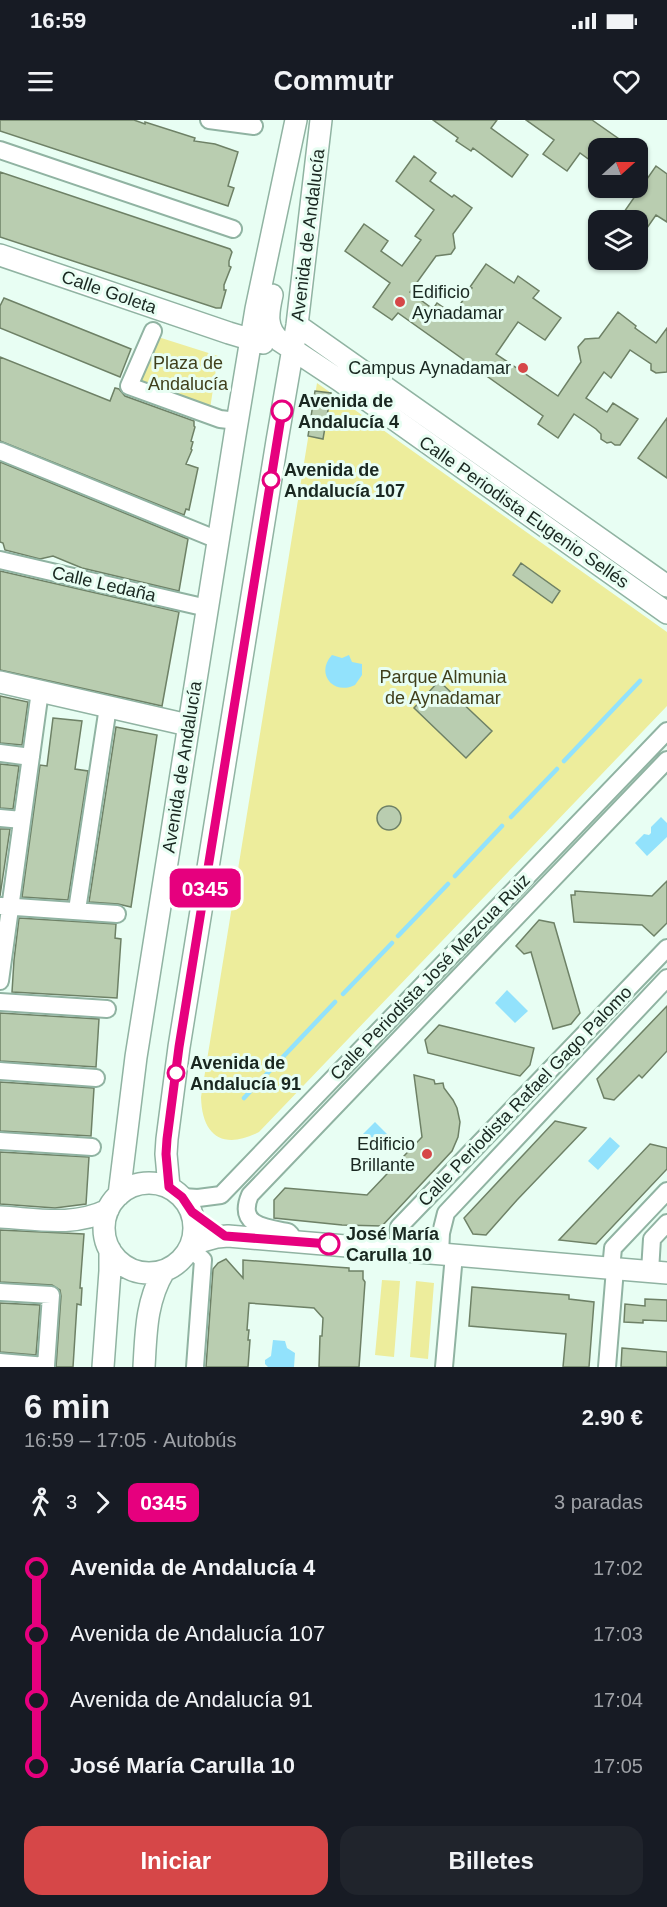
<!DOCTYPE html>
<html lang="es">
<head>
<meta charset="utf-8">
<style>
	body { margin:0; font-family:Arial,sans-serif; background:#20242c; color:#f1f3f6; height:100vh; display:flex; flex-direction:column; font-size:22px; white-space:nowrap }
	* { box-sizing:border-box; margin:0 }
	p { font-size:20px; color:#9ea1a6 }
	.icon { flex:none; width:33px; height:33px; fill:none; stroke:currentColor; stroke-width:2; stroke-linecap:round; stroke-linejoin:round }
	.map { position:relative; height:1247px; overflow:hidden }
	.side { display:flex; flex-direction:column; background:#171b24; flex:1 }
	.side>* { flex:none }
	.badge { padding:0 12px; border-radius:9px; font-size:21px; line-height:39px }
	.needle { width:39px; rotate:69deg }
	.tools { position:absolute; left:588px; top:18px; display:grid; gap:12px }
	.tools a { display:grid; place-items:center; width:60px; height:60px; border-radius:12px; background:#171b24; box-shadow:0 2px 4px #0004; font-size:30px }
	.map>.badge { position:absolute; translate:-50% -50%; box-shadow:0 0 0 3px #fff }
	.legs { display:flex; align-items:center; gap:9px; height:66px; padding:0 24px; font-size:20px }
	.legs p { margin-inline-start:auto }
	.head { display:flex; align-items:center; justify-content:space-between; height:102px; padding:0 24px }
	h1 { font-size:33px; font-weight:700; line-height:45px }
	.button { display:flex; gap:12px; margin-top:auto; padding:12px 24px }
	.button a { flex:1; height:69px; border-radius:18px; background:#d64748; color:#fff; font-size:24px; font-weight:700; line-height:69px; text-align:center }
	.button a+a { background:#20242c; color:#f1f3f6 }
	ul { padding:0 24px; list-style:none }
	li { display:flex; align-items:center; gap:21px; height:66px; font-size:22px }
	li i { display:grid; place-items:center; width:9px; height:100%; margin:0 8px; background:currentColor }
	li i::after { content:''; width:15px; height:15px; margin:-8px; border:4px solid; border-radius:50%; background:#171b24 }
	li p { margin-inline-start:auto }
	li:first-child i { background:linear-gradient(#0000 50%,currentColor 0) }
	li:last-child i { background:linear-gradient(currentColor 50%,#0000 0) }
	.status { display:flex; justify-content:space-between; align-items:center; height:42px; padding:0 30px; background:#171b24; direction:ltr }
	.status svg { height:16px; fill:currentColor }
	header { display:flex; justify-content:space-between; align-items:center; height:78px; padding:0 24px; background:#171b24; font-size:27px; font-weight:700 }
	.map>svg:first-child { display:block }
	.green { fill:#eded9c }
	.water { fill:#92e2fc }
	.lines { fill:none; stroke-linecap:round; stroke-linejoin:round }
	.stream { stroke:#92e2fc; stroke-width:4.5 }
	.building { fill:#b9cdb0; stroke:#6e8166; stroke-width:1.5 }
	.minor-casing { stroke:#90b3a2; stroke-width:20 }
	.major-casing { stroke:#90b3a2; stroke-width:24 }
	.minor { stroke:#fff; stroke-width:16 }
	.major { stroke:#fff; stroke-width:21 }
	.line-1-casing { stroke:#fff; stroke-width:14 }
	.line-1 { stroke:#e6007e; stroke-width:9 }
	.poi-dot { fill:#d64748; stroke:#e8fef3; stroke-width:2 }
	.stop-1-dot { fill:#fff; stroke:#e6007e; stroke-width:3 }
	.labels { text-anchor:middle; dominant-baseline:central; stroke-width:6; stroke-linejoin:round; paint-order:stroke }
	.street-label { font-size:18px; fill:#192720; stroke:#e8fef3 }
	.poi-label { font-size:18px; fill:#192720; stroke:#e8fef3; text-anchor:end }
	.park-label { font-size:18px; fill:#403f1b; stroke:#e8fef3 }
	.stop-label { font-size:18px; font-weight:bold; fill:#192720; stroke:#e8fef3; text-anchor:start }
</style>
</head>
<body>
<div class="status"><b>16:59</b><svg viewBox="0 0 49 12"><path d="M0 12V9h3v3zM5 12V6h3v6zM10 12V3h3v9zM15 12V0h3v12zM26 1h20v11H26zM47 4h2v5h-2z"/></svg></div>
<header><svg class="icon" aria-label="menu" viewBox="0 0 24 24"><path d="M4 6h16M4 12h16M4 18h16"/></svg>Commutr<svg class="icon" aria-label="heart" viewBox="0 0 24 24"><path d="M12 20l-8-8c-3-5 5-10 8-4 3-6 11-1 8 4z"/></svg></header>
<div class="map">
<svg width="667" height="1247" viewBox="0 0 667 1247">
	<rect width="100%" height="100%" fill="#e8fef3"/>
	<path class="green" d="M155,216L218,236L210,289L136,262Z
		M317,263L667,512V586L259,1012C224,1030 202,1017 201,977Z
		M382,1160L400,1161L394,1237L375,1235Z
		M416,1161L434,1163L428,1239L410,1237Z"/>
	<path class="water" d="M332,535L342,538L349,535L352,542L362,544V555L355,565C333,576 315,553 332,535Z
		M661,697L667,703V717L647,736L635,723L644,714L649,715L651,713V707Z
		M507,870L528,891L515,903L495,883Z
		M375,1002L388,1015L372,1032L358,1019Z
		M610,1017L620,1026L598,1050L588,1041Z
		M273,1220L285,1221L287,1228L295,1233L294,1247H268L265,1244V1240L271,1236Z"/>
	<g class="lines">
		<path class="stream" d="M564,641L640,561
			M511,697L557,649
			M455,756L502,706
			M398,816L448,764
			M343,874L392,823
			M244,978L335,882"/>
	</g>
	<path class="building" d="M0,0H134L145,4V2L195,18L194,21L215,24L238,32L228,66L234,68L228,86L0,11Z
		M433,0H497L491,8L528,35L512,57L473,28L471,31L456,21L458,18Z
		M526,0H592L632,28H598V46L580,33L567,51L543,34L554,20Z
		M414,36L436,53L430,61L452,77L454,75L472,88L453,114L455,128L451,134L436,136L410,172L433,189L437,183L453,194L472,168L470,167L486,144L514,163L518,156L539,171L533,178L561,198L545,220L518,202L496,234L558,276L581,242L578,227L585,219L599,218L618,192L636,206L635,208L656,223L667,208V252L656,253L651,250V244L630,230L611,258L604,252L586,278L607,292L613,283L638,299L620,325H615L611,322L607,323L601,319V314L596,309L574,294L558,318L538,304L543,296L398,193L392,200L373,187L390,163L345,131L364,104L388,121L381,131L402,146L421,120L415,116L434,90L396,61Z
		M656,46L667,54V102L656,95L647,108L624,92Z
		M0,52L230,129L232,132L229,141V146L231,147L224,165V170H226L221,188H216L0,117Z
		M4,178L131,229L120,257L0,208V186Z
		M0,237L110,281L115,268L119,269L125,276L194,301V306L195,307L191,321L193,322L191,329L192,330L186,344L198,348L189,390L186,389L184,395L0,321Z
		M315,271L331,273L323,319L308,316Z
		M667,298V358L638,338Z
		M0,342L188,419L179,471L82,448L53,436L40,439L5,430L3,423L0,422Z
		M521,443L560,471L552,483L513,455Z
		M0,451L179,492L162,586L0,550Z
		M439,561L492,611L466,638L414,588Z
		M0,576L28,582L22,625L0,623Z
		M53,598L82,601L75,649L88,651L68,780L22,777L40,645L47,646Z
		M116,607L157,615L131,787L118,784L89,782Z
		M0,644L19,646L13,689L0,688Z
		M377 698a12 12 0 1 1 24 0a12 12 0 1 1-24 0Z
		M0,709H10L0,776Z
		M667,761V803L654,816L642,805L574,802L571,775H575V771L652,776Z
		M19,798L116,804L115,818L121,819L117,878L12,872L14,840Z
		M539,800L554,803L580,893L571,904L553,909L531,832L524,834L516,826Z
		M667,886V931L642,958L639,955L614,980L604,978L597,959Z
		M0,893L99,899L96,947L0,941Z
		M439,905L534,928L530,945L520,956L428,933L425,920Z
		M414,955L434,960L435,964L443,963L444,968L453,980L457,988L460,1002L458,1017L452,1031L382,1106L342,1105L274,1098V1080L285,1068L367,1075L422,1017Z
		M0,962L94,968L91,1016L0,1011Z
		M555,1001L586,1008L517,1080L486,1115L473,1114L464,1098Z
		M650,1024L667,1028V1049L596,1124L559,1120Z
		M0,1032L89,1037L86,1084L55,1088L0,1084Z
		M0,1110L84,1114L80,1168H82L81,1185L77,1184L73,1247H56L61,1176L60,1170L52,1165L0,1162Z
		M226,1139L243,1158V1140L335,1147L349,1148V1151H363V1159L365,1162L359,1247H319L320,1216H322L323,1198L314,1188L249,1183L247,1210H249L248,1220H250L248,1247H206L213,1149L218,1143Z
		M472,1167L569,1175V1179L594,1182L589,1247H563L566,1214L469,1206Z
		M645,1179L667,1180V1201L643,1200V1203L624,1202L625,1184L645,1186Z
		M0,1183L40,1185L36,1235L0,1232Z
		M622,1228L667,1232V1247H621Z"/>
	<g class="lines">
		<g class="minor-casing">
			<path id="minor" d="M209,0L254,6
				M0,30L233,109
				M153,211L129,266L220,299L237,301
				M0,331L218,420
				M0,440L207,488
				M0,633L31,637
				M0,698L22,700
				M1,786L117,794
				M77,790L108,587
				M0,861L40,571
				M0,882L107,889
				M0,951L96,958
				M0,1021L92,1027
				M182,1077L198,1078L221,1075L667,611
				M291,1115L288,1112C266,1108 237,1106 250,1075L667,640
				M190,1128L203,1140L195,1247
				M397,1130L399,1107L667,828
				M440,1134L441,1113L446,1093L667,858
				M611,1149L613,1128L667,1071
				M650,1151L652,1119L667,1103
				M0,1172L51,1175L46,1246L0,1242
				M444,1247L454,1135
				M607,1247L615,1149"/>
		</g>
		<g class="major-casing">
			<path id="major" d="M0,135L229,213L263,223
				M272,175C268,193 265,208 280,221L339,260L667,493
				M297,205L667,466
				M0,562L188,605
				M104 1108a45 45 0 1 1 90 0a45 45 0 1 1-90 0Z
				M169,1067L166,1034L167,1019L179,927L277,321L297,205L321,0
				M119,1075L136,937L235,315L256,189L296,0
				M0,1097C37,1099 73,1107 108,1090
				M192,1124L217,1117L228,1116L667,1153
				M103,1247L110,1151V1130
				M144,1247C146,1213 146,1181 164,1151"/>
		</g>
		<use href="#minor" class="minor"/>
		<use href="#major" class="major"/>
	</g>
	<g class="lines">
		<g class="line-1-casing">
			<path id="line-1" d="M282,291L179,927L167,1019L166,1034L169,1067L182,1077L192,1092L225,1116L329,1124"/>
		</g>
		<use href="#line-1" class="line-1"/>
	</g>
	<g class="poi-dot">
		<circle cx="400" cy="182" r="6"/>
		<circle cx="523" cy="248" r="6"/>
		<circle cx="427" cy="1034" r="6"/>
	</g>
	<g class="stop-1-dot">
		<circle cx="282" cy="291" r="10"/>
		<circle cx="271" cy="360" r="8"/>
		<circle cx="176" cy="953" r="8"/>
		<circle cx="329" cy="1124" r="10"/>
	</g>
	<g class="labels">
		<g class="street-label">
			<text transform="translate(308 115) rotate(-83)">Avenida de Andalucía</text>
			<text transform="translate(109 172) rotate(19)">Calle Goleta</text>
			<text transform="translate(524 392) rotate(35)">Calle Periodista Eugenio Sellés</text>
			<text transform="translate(104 464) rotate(13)">Calle Ledaña</text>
			<text transform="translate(182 647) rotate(-81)">Avenida de Andalucía</text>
			<text transform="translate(430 857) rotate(-46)">Calle Periodista José Mezcua Ruiz</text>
			<text transform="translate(525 976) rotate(-46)">Calle Periodista Rafael Gago Palomo</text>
		</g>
		<g class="poi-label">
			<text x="412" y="172" text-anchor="start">Edificio<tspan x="412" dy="21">Aynadamar</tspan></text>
			<text x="511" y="248">Campus Aynadamar</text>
			<text x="415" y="1024">Edificio<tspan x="415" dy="21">Brillante</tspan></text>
		</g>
		<g class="park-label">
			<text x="188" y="243">Plaza de<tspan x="188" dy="21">Andalucía</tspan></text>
			<text x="443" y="557">Parque Almunia<tspan x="443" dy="21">de Aynadamar</tspan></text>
		</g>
		<g class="stop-label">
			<text x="298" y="281">Avenida de<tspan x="298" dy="21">Andalucía 4</tspan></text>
			<text x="284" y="350">Avenida de<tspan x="284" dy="21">Andalucía 107</tspan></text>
			<text x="190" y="943">Avenida de<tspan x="190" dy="21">Andalucía 91</tspan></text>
			<text x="346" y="1114">José María<tspan x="346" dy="21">Carulla 10</tspan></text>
		</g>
	</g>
</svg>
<div class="tools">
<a><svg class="needle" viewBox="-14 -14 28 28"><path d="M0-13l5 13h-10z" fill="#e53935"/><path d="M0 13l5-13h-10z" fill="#9ea1a6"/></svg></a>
<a><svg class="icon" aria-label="layers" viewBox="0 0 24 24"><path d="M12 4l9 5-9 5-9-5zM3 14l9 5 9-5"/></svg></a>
</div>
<b class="badge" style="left:205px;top:768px;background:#e6007e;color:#fff">0345</b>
</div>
<section class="side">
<div class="head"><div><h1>6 min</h1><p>16:59 – 17:05 · Autobús</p></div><b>2.90 €</b></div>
<div class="legs"><svg class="icon" aria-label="walk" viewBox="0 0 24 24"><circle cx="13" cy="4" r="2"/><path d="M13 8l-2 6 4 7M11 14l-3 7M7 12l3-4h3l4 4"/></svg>3<svg class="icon" aria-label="forward" viewBox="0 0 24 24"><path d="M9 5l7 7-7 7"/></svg><b class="badge" style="background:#e6007e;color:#fff">0345</b><p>3 paradas</p></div>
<ul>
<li><i style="color:#e6007e"></i><b>Avenida de Andalucía 4</b><p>17:02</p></li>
<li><i style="color:#e6007e"></i><span>Avenida de Andalucía 107</span><p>17:03</p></li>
<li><i style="color:#e6007e"></i><span>Avenida de Andalucía 91</span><p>17:04</p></li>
<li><i style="color:#e6007e"></i><b>José María Carulla 10</b><p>17:05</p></li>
</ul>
<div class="button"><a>Iniciar</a><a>Billetes</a></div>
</section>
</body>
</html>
